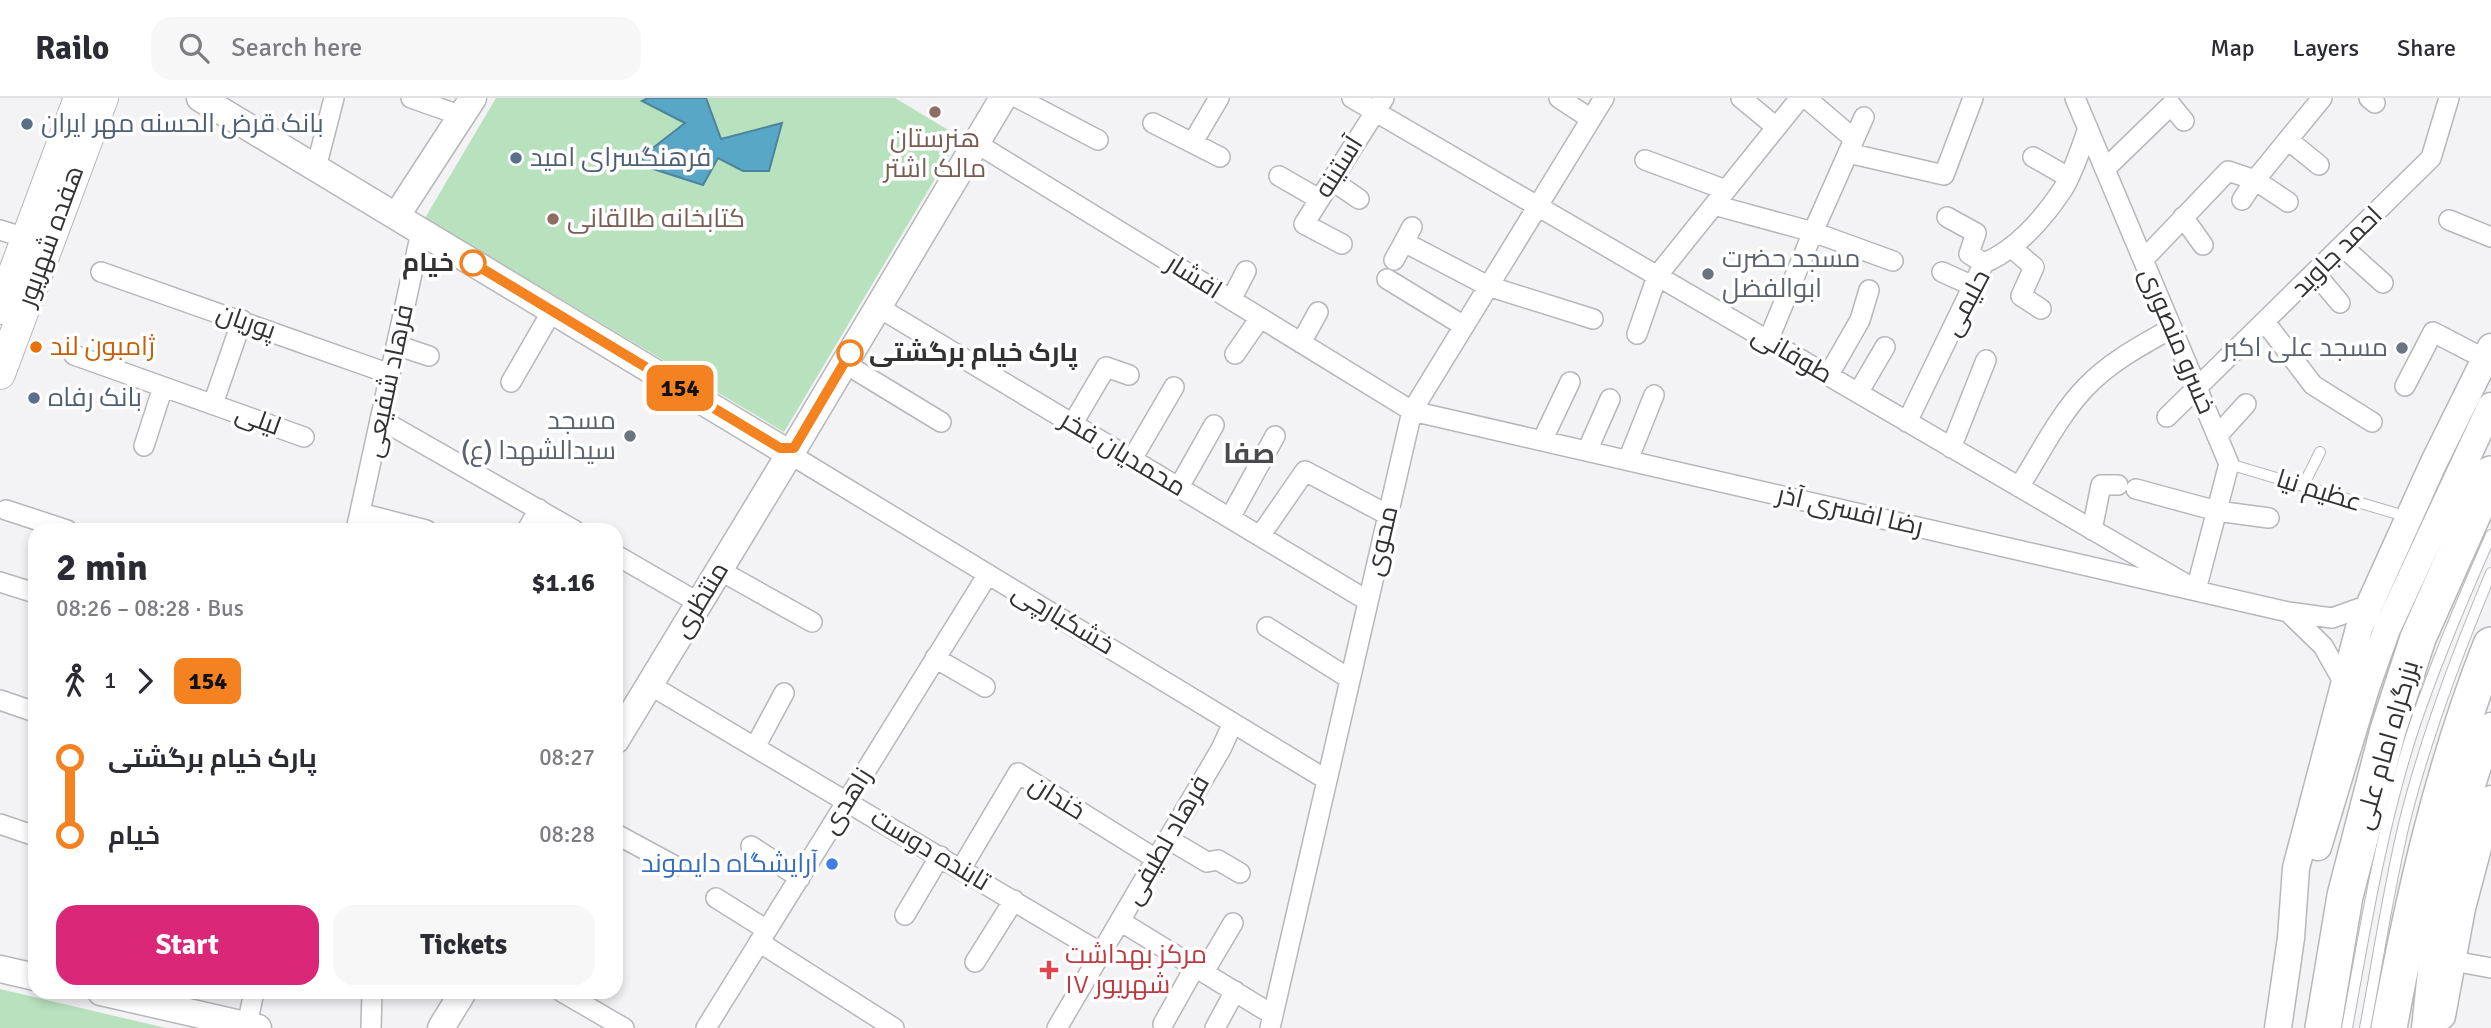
<!DOCTYPE html>
<html lang="en">
<head>
<meta charset="utf-8">
<style>
	body { margin:0; font-family:Signika,Cairo,sans-serif; background:#f7f7f7; color:#2b2b33; height:100vh; display:flex; flex-direction:column; font-size:26px; white-space:nowrap }
	* { box-sizing:border-box; margin:0 }
	p { font-size:23px; color:#7c7c81 }
	.icon { flex:none; width:38px; height:38px; fill:none; stroke:currentColor; stroke-width:2; stroke-linecap:round; stroke-linejoin:round }
	.map { position:relative; flex:1; overflow:hidden }
	.side { position:absolute; left:28px; top:425px; width:595px; height:476px; display:flex; flex-direction:column; background:#fff; border-radius:21px; box-shadow:0 4px 10px #0003 }
	.side>* { flex:none }
	.badge { padding:0 14px; border-radius:10px; font-size:24px; line-height:46px }
	.map>.badge { position:absolute; translate:-50% -50%; box-shadow:0 0 0 4px #fff }
	.legs { display:flex; align-items:center; gap:10px; height:77px; padding:0 28px; font-size:23px }
	.legs p { margin-inline-start:auto }
	.overview { display:flex; align-items:center; justify-content:space-between; height:119px; padding:0 28px }
	h1 { font-size:38px; font-weight:700; line-height:52px }
	.button { display:flex; gap:14px; margin-top:auto; padding:14px 28px }
	.button a { flex:1; height:80px; border-radius:21px; background:#db2777; color:#fff; font-size:28px; font-weight:700; line-height:80px; text-align:center }
	.button a+a { background:#f7f7f7; color:#2b2b33 }
	ul { padding:0 28px; list-style:none }
	li { display:flex; align-items:center; gap:24px; height:77px; font-size:26px }
	li i { display:grid; place-items:center; width:10px; height:100%; margin:0 9px; background:currentColor }
	li i::after { content:''; width:18px; height:18px; margin:-9px; border:5px solid; border-radius:50%; background:#fff }
	li p { margin-inline-start:auto }
	li:first-child i { background:linear-gradient(#0000 50%,currentColor 0) }
	li:last-child i { background:linear-gradient(currentColor 50%,#0000 0) }
	header { display:flex; align-items:center; gap:42px; box-sizing:border-box; height:98px; padding:0 35px; background:#fff; border-bottom:2px solid #e1e1e2 }
	header strong { font-size:33px }
	nav { display:flex; gap:38px; margin-inline-start:auto; font-size:24px }
	.search { width:490px; height:63px; background:#f7f7f7; display:flex; align-items:center; gap:18px; box-sizing:border-box; padding:0 24px; border-radius:21px; color:#7c7c81; font-size:26px }
	.map>svg:first-child { display:block }
	.green { fill:#b8e1be }
	.water { fill:#59a7c7; stroke:#4d849b; stroke-width:2 }
	.lines { fill:none; stroke-linecap:round; stroke-linejoin:round }
	.lane-casing { stroke:#b6b7b9; stroke-width:12 }
	.street-casing { stroke:#b6b7b9; stroke-width:22 }
	.secondary-casing { stroke:#b6b7b9; stroke-width:29 }
	.primary-casing { stroke:#b6b7b9; stroke-width:32 }
	.highway-casing { stroke:#b6b7b9; stroke-width:38 }
	.lane { stroke:#fff; stroke-width:10 }
	.street { stroke:#fff; stroke-width:19 }
	.secondary { stroke:#fff; stroke-width:26 }
	.primary { stroke:#fff; stroke-width:30 }
	.highway { stroke:#fff; stroke-width:35 }
	.line-1-casing { stroke:#fff; stroke-width:16 }
	.line-1 { stroke:#f58220; stroke-width:10 }
	.education-dot { fill:#8d6e63; stroke:#fff; stroke-width:2.5 }
	.service-dot { fill:#5c6f8a; stroke:#fff; stroke-width:2.5 }
	.stop-1-dot { fill:#fff; stroke:#f58220; stroke-width:3.5 }
	.worship-dot { fill:#6b7280; stroke:#fff; stroke-width:2.5 }
	.food-dot { fill:#e8710a; stroke:#fff; stroke-width:2.5 }
	.shop-dot { fill:#3f7fe0; stroke:#fff; stroke-width:2.5 }
	.health-dot { fill:#e0444e; stroke:#fff; stroke-width:2.5 }
	.labels { text-anchor:middle; dominant-baseline:central; stroke-width:7; stroke-linejoin:round; paint-order:stroke }
	.service-label { font-size:26px; fill:#4e5e75; stroke:#fff; text-anchor:start }
	.education-label { font-size:26px; fill:#785e54; stroke:#fff }
	.street-label { font-size:26px; fill:#323233; stroke:#fff }
	.worship-label { font-size:26px; fill:#5b616d; stroke:#fff; text-anchor:end }
	.stop-label { font-size:26px; font-weight:bold; fill:#323233; stroke:#fff; text-anchor:end }
	.food-label { font-size:26px; fill:#c56008; stroke:#fff; text-anchor:start }
	.shop-label { font-size:26px; fill:#366cbe; stroke:#fff; text-anchor:end }
	.health-label { font-size:26px; fill:#be3a42; stroke:#fff; text-anchor:start }
	.neighbourhood-label { font-size:28px; font-weight:bold; fill:#4a4a4c; stroke:#fff }
</style>
</head>
<body>
<header>
<strong>Railo</strong>
<div class="search"><svg class="icon" aria-label="search" viewBox="0 0 24 24"><circle cx="10" cy="10" r="6"/><path d="M15 15l6 6"/></svg>Search here</div>
<nav><a>Map</a><a>Layers</a><a>Share</a></nav>
</header>
<div class="map">
<svg width="2491" height="930" viewBox="0 0 2491 930">
	<rect width="100%" height="100%" fill="#f3f3f6"/>
	<path class="green" d="M496,0H895L960,39L784,334L425,120Z
		M0,891L166,930H0Z"/>
	<path class="water" d="M648,0H706L721,41L782,25L769,73H743L718,60L703,87L641,67L645,56L685,25L642,3Z"/>
	<g class="lines">
		<g class="lane-casing">
			<path id="lane" d="M2229,366L2408,419
				M2303,388L2320,354
				M2347,930C2365,830 2382,726 2414,629C2436,564 2463,500 2491,437
				M2365,930C2378,862 2388,793 2404,726C2425,641 2457,556 2491,475"/>
		</g>
		<g class="street-casing">
			<path id="street" d="M411,0L462,18
				M1018,0L1098,42
				M1352,0L2196,492L2229,366L2075,0
				M1559,0L1591,21
				M1741,0L1776,29
				M1806,0L1854,41
				M2369,0L2375,5
				M1153,25L1220,59
				M2288,42L2319,67
				M1193,44L1219,0
				M976,45L1412,313L2288,514
				M1848,55L1944,77L1973,0
				M2033,59L2068,79
				M1645,62L1726,92
				M316,70L334,0
				M2105,71L2171,7L2184,23
				M1279,78L1319,101
				M1331,82L1359,101
				M2242,102L2255,82L2288,104
				M1714,107L1813,134L1893,163
				M1947,119L1976,135L1969,156L1984,165
				M2183,119L2203,147
				M2449,122L2491,139
				M1412,129L1404,144L1488,188L1593,221
				M0,132L26,140
				M1342,146L1304,126L1384,0
				M2342,148L2383,185
				M2011,149L2034,169L2021,198L2041,211
				M1394,162L1404,144
				M2143,162L2228,73L2255,82L2322,0
				M101,174L390,276
				M1942,174L1973,188
				M2315,175L2340,205
				M1387,181L1464,228
				M1231,202L1246,173
				M878,209L1368,503
				M2265,224L2313,287L2372,324
				M1637,236L1657,178L1800,0
				M1768,243L1813,134L1864,19
				M1301,245L1318,214
				M396,247L429,258
				M1235,256L1260,220
				M74,257L304,339
				M844,265L941,324
				M1828,278L1860,222L1869,192
				M511,284L552,213
				M2405,288L2433,234L2485,261
				M1858,295L1885,249
				M213,306L242,222
				M2167,319L2431,60L2449,0
				M380,321L574,432
				M1907,324L1984,165C2016,152 2044,120 2063,91C2074,73 2081,50 2088,30
				M1073,325L1106,269L1129,277
				M2217,338L2246,306
				M1542,343L1570,284
				M144,348L163,289
				M1951,350L1986,262
				M1587,353L1610,301
				M798,361L1327,682
				M1132,361L1174,289
				M1628,362L1654,297
				M1179,389L1214,327
				M2019,389C2040,356 2059,317 2086,289C2111,263 2142,247 2172,230
				M2136,391L2217,413L2269,420
				M6,412L67,432
				M360,415L426,432
				M1230,420L1275,338
				M356,432L421,134
				M527,432L539,411
				M2092,432L2101,387H2118
				M1260,438L1305,373L1388,417
				M616,457L699,505
				M719,472L812,524
				M0,484L35,495
				M1267,529L1350,581
				M935,560L985,589
				M2344,585L2323,548L2288,514L2332,520L2369,507
				M650,587L1101,855
				M0,602L35,614
				M755,649L784,595
				M0,726L35,738
				M616,736L675,768
				M1168,741L1207,764L1218,762L1240,775
				M751,748L800,780
				M961,771L1018,675L1156,761
				M716,800L767,832
				M905,817L940,758
				M1120,823L1273,917
				M759,844L894,930
				M2453,863L2491,870
				M975,864L1014,802
				M1204,874L1233,825
				M562,894L624,930
				M1163,926L1195,869
				M247,927L254,894
				M371,930L372,894
				M706,930L988,476
				M1057,930L1221,651L1233,625
				M1215,930L1235,893
				M1270,930L1412,313L1604,0"/>
		</g>
		<g class="secondary-casing">
			<path id="secondary" d="M200,0L780,350
				M397,117L473,0
				M794,350L1003,0
				M616,642L786,362
				M2318,749L2366,590L2387,531L2491,308
				M0,871L35,879
				M101,894L258,930
				M2442,918L2462,810L2491,701
				M441,930L463,894
				M2278,930L2291,840L2296,770L2359,530L2434,364L2491,249
				M2425,930L2438,808L2460,724L2491,628"/>
		</g>
		<g class="primary-casing">
			<path id="primary" d="M0,211L79,0
				M0,276L103,0"/>
		</g>
		<g class="highway-casing">
			<path id="highway" d="M2323,930L2345,798L2388,632L2418,540L2491,376
				M2389,930C2413,800 2442,671 2491,547"/>
		</g>
		<use href="#lane" class="lane"/>
		<use href="#street" class="street"/>
		<use href="#secondary" class="secondary"/>
		<use href="#primary" class="primary"/>
		<use href="#highway" class="highway"/>
	</g>
	<g class="lines">
		<g class="line-1-casing">
			<path id="line-1" d="M473,165L780,350H794L850,255"/>
		</g>
		<use href="#line-1" class="line-1"/>
	</g>
	<g class="education-dot">
		<circle cx="935" cy="14" r="7"/>
		<circle cx="553" cy="121" r="7"/>
	</g>
	<g class="service-dot">
		<circle cx="27" cy="26" r="7"/>
		<circle cx="516" cy="60" r="7"/>
		<circle cx="34" cy="300" r="7"/>
	</g>
	<g class="stop-1-dot">
		<circle cx="473" cy="165" r="12"/>
		<circle cx="850" cy="255" r="12"/>
	</g>
	<g class="worship-dot">
		<circle cx="1708" cy="176" r="7"/>
		<circle cx="2402" cy="250" r="7"/>
		<circle cx="630" cy="338" r="7"/>
	</g>
	<circle class="food-dot" cx="36" cy="249" r="7"/>
	<circle class="shop-dot" cx="832" cy="766" r="7"/>
	<path class="health-dot" d="M1045.5 861.5h7v7h7v7h-7v7h-7v-7h-7v-7h7z"/>
	<g class="labels">
		<g class="service-label">
			<text x="41" y="26">بانک قرض الحسنه مهر ایران</text>
			<text x="530" y="60">فرهنگسرای امید</text>
			<text x="48" y="300">بانک رفاه</text>
		</g>
		<g class="education-label">
			<text x="935" y="41">هنرستان<tspan x="935" dy="30">مالک اشتر</tspan></text>
			<text x="567" y="121" text-anchor="start">کتابخانه طالقانی</text>
		</g>
		<g class="street-label">
			<text transform="translate(1339 69) rotate(-58)">آستینه</text>
			<text transform="translate(51 138) rotate(-70)">هفده شهریور</text>
			<text transform="translate(2337 154) rotate(-45)">احمد جاوید</text>
			<text transform="translate(1194 179) rotate(32)">افشار</text>
			<text transform="translate(1967 205) rotate(-62)">حلیمی</text>
			<text transform="translate(246 224) rotate(19)">پوریان</text>
			<text transform="translate(2177 243) rotate(67)">خسرو منصوری</text>
			<text transform="translate(1792 257) rotate(30)">طوفانی</text>
			<text transform="translate(389 283) rotate(-78)">فرهاد شفیعی</text>
			<text transform="translate(258 322) rotate(20)">لیلی</text>
			<text transform="translate(1123 356) rotate(31)">محمدیان فخر</text>
			<text transform="translate(2319 393) rotate(17)">عظیم نیا</text>
			<text transform="translate(1850 413) rotate(13)">رضا افسری آذر</text>
			<text transform="translate(1382 443) rotate(-77)">محوی</text>
			<text transform="translate(701 502) rotate(-59)">منتظری</text>
			<text transform="translate(1063 521) rotate(31)">خشکبارچی</text>
			<text transform="translate(2387 647) rotate(-74)">بزرگراه امام علی</text>
			<text transform="translate(1057 700) rotate(32)">خندان</text>
			<text transform="translate(847 703) rotate(-58)">زاهدی</text>
			<text transform="translate(1167 742) rotate(-60)">فرهاد لطیفی</text>
			<text transform="translate(930 752) rotate(31)">تابنده دوست</text>
		</g>
		<g class="worship-label">
			<text x="1722" y="161" text-anchor="start">مسجد حضرت<tspan x="1722" dy="30">ابوالفضل</tspan></text>
			<text x="2388" y="250">مسجد علی اکبر</text>
			<text x="616" y="323">مسجد<tspan x="616" dy="30">سیدالشهدا (ع)</tspan></text>
		</g>
		<g class="stop-label">
			<text x="454" y="165">خیام</text>
			<text x="869" y="255" text-anchor="start">پارک خیام برگشتی</text>
		</g>
		<g class="food-label">
			<text x="50" y="249">ژامبون لند</text>
		</g>
		<g class="shop-label">
			<text x="818" y="766">آرایشگاه دایموند</text>
		</g>
		<g class="health-label">
			<text x="1065" y="857">مرکز بهداشت<tspan x="1065" dy="30">۱۷ شهریور</tspan></text>
		</g>
		<g class="neighbourhood-label">
			<text x="1249" y="356">صفا</text>
		</g>
	</g>
</svg>
<b class="badge" style="left:680px;top:290px;background:#f58220;color:#111">154</b>
<section class="side">
<div class="overview"><div><h1>2 min</h1><p>08:26 – 08:28 · Bus</p></div><b>$1.16</b></div>
<div class="legs"><svg class="icon" aria-label="walk" viewBox="0 0 24 24"><circle cx="13" cy="4" r="2"/><path d="M13 8l-2 6 4 7M11 14l-3 7M7 12l3-4h3l4 4"/></svg>1<svg class="icon" aria-label="forward" viewBox="0 0 24 24"><path d="M9 5l7 7-7 7"/></svg><b class="badge" style="background:#f58220;color:#111">154</b></div>
<ul>
<li><i style="color:#f58220"></i><b>پارک خیام برگشتی</b><p>08:27</p></li>
<li><i style="color:#f58220"></i><b>خیام</b><p>08:28</p></li>
</ul>
<div class="button"><a>Start</a><a>Tickets</a></div>
</section>
</div>
</body>
</html>
